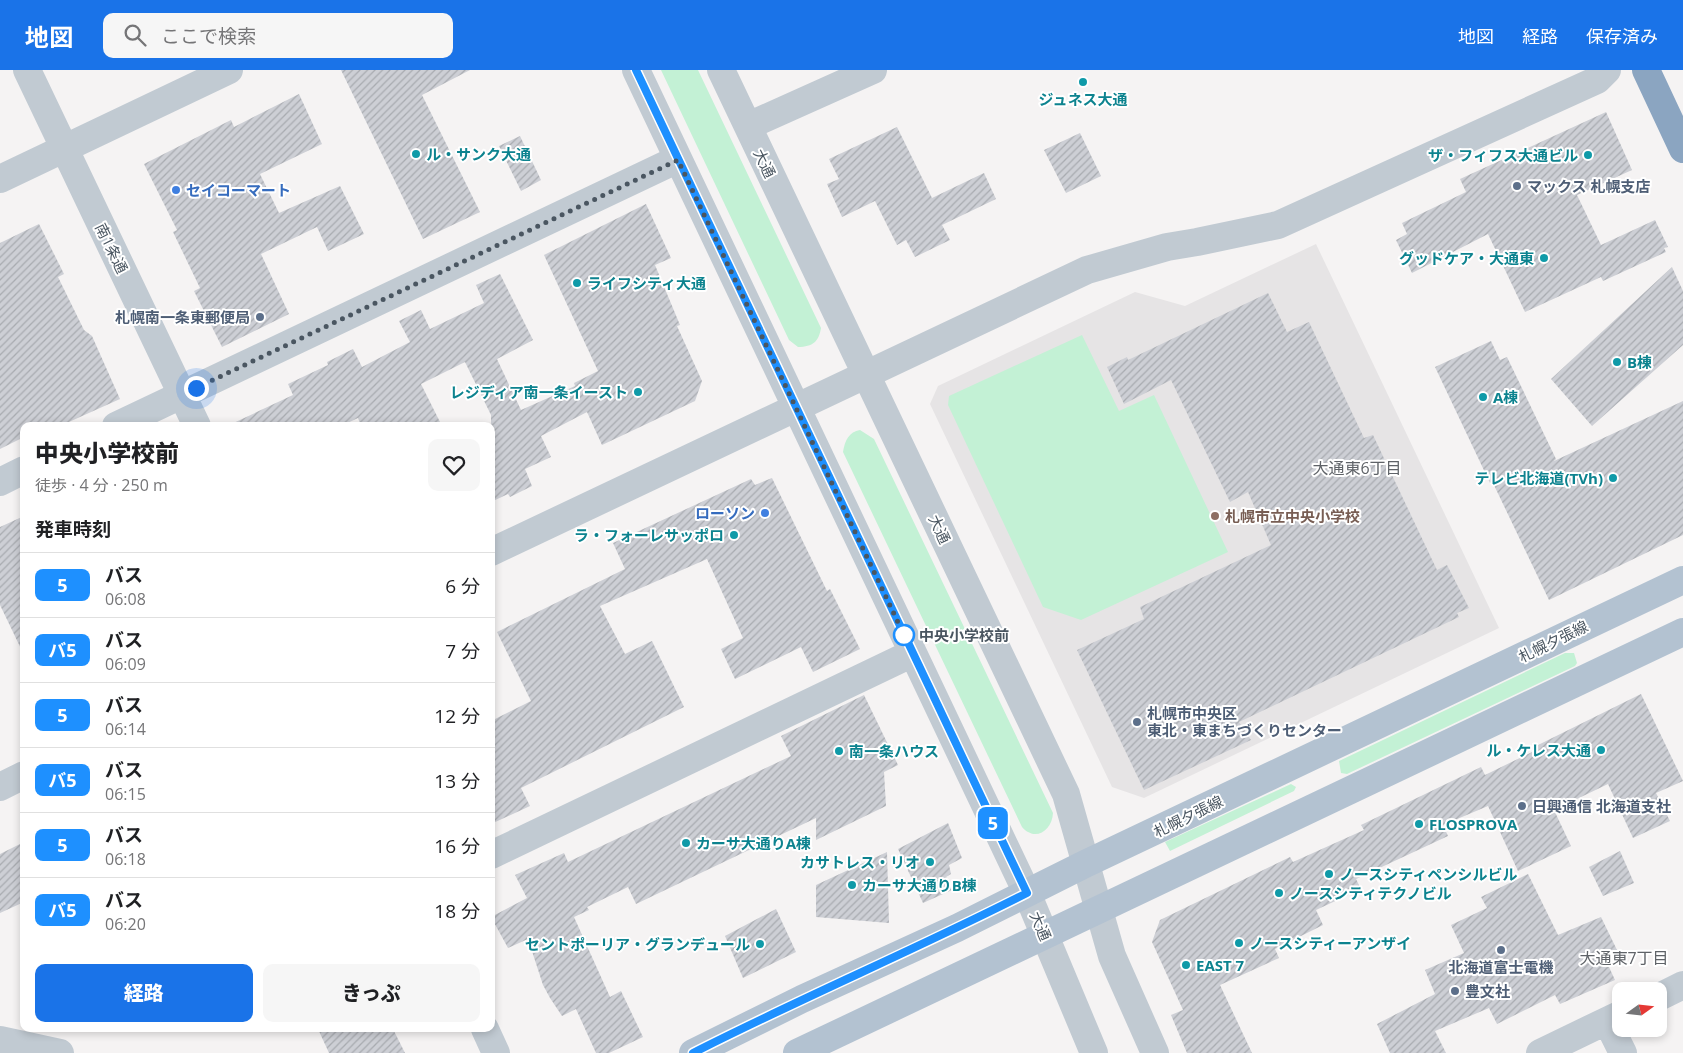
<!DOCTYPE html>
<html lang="ja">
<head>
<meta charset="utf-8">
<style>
	body { margin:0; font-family:"Open Sans","Noto Sans JP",sans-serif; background:#f6f6f6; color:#202124; height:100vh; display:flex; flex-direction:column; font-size:19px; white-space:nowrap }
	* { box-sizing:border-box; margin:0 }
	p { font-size:16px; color:#757577 }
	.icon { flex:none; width:28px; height:28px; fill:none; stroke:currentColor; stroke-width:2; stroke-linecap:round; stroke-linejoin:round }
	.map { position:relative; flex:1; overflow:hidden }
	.panel { position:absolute; left:20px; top:352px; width:475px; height:610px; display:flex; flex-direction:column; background:#fff; border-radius:10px; box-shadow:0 2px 8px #0003 }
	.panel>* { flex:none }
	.badge { padding:0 10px; border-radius:8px; font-size:18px; line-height:32px }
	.needle { width:32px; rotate:75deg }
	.fabs { position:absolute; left:1612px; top:912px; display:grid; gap:10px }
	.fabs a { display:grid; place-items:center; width:55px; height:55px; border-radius:10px; background:#fff; box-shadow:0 2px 8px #0003; font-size:25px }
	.you { position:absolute; width:25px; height:25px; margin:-12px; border:4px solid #fff; border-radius:50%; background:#1a73e8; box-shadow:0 0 0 8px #1a73e833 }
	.map>.badge { position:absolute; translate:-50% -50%; box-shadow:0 0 0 2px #fff }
	h2 { padding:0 15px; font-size:19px; line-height:45px }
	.round { display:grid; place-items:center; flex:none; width:52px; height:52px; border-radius:10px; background:#f6f6f6 }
	.head { display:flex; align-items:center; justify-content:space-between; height:85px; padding:0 15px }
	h1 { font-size:24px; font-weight:800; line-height:38px }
	.cta { display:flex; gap:10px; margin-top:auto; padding:10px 15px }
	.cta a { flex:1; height:58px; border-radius:10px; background:#1a73e8; color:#fff; font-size:20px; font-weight:800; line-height:58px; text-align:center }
	.cta a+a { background:#f6f6f6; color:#202124 }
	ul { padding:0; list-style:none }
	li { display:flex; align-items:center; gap:15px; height:65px; padding:0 15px; border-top:1px solid #e0e0e0 }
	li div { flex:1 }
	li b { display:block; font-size:19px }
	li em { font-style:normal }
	li .badge { min-width:55px; font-weight:700; text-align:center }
	header { display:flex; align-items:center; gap:30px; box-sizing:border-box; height:70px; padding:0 25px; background:#1a73e8; color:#fff }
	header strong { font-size:24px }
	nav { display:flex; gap:28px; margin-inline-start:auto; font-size:18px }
	.search { width:350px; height:45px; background:#f6f6f6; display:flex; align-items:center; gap:12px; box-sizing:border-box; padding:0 18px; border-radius:10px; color:#757577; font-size:19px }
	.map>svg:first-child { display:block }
	.education { fill:#e6e4e5 }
	.grass { fill:#c3f1d5 }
	.building { fill:url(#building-hatch) }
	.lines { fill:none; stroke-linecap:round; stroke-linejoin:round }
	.minor { stroke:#c1cad2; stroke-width:28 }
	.major { stroke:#b3c2d1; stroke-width:28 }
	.highway { stroke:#8ba5c1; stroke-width:28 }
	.line-casing { stroke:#fff; stroke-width:11 }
	.line { stroke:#1e90ff; stroke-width:8 }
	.walk { stroke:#4a5661; stroke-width:5; stroke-dasharray:0 9 }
	.culture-dot { fill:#0f9aa8; stroke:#fff; stroke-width:2 }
	.service-dot { fill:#5c6f8a; stroke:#fff; stroke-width:2 }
	.shop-dot { fill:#3f7fe0; stroke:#fff; stroke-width:2 }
	.education-dot { fill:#8d6e63; stroke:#fff; stroke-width:2 }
	.stop-dot { fill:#fff; stroke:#1e90ff; stroke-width:2.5 }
	.labels { text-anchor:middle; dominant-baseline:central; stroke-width:4; stroke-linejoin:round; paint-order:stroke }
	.culture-label { font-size:15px; font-weight:bold; fill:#0d838f; stroke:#fff; text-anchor:start }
	.street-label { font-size:15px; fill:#4a5661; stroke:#fff }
	.service-label { font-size:15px; font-weight:bold; fill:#4e5e75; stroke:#fff; text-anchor:start }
	.shop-label { font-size:15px; font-weight:bold; fill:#366cbe; stroke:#fff; text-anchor:start }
	.education-label { font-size:15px; font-weight:bold; fill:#785e54; stroke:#fff; text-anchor:start }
	.stop-label { font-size:15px; font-weight:bold; fill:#4a5661; stroke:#fff; text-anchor:start }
	.neighbourhood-label { font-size:16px; fill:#5f6368; stroke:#fff }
</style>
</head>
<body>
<header>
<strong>地図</strong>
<div class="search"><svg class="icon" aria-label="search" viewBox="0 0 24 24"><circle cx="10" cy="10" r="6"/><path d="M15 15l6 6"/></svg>ここで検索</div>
<nav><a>地図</a><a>経路</a><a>保存済み</a></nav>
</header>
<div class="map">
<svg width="1683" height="983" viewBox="0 0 1683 983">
	<defs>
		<pattern id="building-hatch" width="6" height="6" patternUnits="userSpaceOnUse" patternTransform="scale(1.25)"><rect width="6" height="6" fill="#cdcfd5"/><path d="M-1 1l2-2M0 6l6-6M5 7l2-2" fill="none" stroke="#a8abb0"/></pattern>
	</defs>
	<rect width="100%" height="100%" fill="#f5f3f3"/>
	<path class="education" d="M1316,174L1499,558L1144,728L1112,717L930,334L938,316L1135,222L1185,236Z"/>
	<path class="grass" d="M661,0H698L821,258C819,271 813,277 798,277L789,270Z
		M1082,265L1119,341L1154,325L1228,482L1081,550L1043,537L948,335L949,326Z
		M860,360L874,369L1053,743C1052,761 1035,772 1022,757L843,382C845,370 849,362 860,360Z
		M1565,583H1574L1577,593L1575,596L1347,704L1341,703L1339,691Z
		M1291,714L1296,717L1294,721L1170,781L1165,772Z"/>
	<path class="building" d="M341,0H470L422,25L480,142L423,169Z
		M299,24L322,74L260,104L279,143L340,116L364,164L328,181L317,157L261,184L289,244L222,277L194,221L200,218L173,162L177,160L144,94L231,50L234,57Z
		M1606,42L1632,100L1577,125L1601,175L1655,150L1668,177L1664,178L1666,182L1603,211L1601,207L1525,242L1488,164L1412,203L1396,170L1407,164L1402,153L1466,122L1460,109Z
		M897,57L932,128L984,103L996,129L942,155L950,170L915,187L906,170L897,175L875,131L842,147L827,114L839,109L829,89Z
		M1080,63L1101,106L1066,123L1044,80Z
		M520,66L541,110L521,121L499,76Z
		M646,134L671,188L655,195L680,255L677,256L702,311L695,331L602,375L587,342L541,366L551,387L525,399L532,416L510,427L508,424L491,432V345L465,292L421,314L442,356H361L358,348L341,356H227L293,325L288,314L328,295L327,292L353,279L362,297L410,272L399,251L421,240L430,259L484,233L476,215L500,204L533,270L497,289L521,340L575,316L574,313L598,301L544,185Z
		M39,154L64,204L58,207L84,260L92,266L120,329L60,356H24V367L0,379V173Z
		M1672,197L1683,221V275L1592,356L1551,309Z
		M1268,223L1287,262L1309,252L1364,368L1373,365L1437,500L1447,495L1469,538L1457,543L1459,547L1239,652L1251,670L1144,720L1077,580L1144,549L1140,537L1271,475L1248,422L1230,432L1171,310L1124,334L1107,297L1127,287L1128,290Z
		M1491,271L1500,290L1507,287L1556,389L1554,391L1683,331V465L1549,530L1492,411L1490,413L1435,297Z
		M772,408L827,521L830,519L860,579L813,602L801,577L735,609L721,579L743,568L707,489L600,536L625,584L652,571L684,637L521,718L530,736L491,754V651L531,631L497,562L625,499L613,473L751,409L755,415Z
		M24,446V585L0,535V457Z
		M1641,624L1683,711L1656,723L1670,751L1633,768L1608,714L1554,740L1571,776L1518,801L1488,736L1443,755L1448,766L1356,809L1361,819L1316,840L1323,855L1275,879L1279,888L1220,915L1252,983H1187L1171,945L1183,940L1152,872L1160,850L1290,787L1293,792L1364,760L1361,755L1481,697L1485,705L1534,681L1532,678Z
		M864,625L898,695L884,702L886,736L816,770V748L636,834L628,817L587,837L589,840L574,847L610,927L621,921L643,967L609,983H596L576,939L562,946L550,928L543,915L528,869L508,878L491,847L527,828L515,805L564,783L568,792L791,686L781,666Z
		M948,753L962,788L949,795L951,804L946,807L952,820L923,833L898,779Z
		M24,772V832L0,843V784Z
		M1620,781L1634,813L1603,826L1589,797Z
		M887,782L889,853L816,847V815Z
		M1528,804L1558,865L1601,847L1617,880L1604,886L1615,910L1560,934L1555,925L1497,954L1489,938L1435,961L1446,983H1390L1377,954L1435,924L1425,900L1464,883L1451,855L1487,838L1481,827Z
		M776,839L796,882L743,908L725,866Z
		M318,959H393L405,983H329Z"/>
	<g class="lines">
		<path class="minor" d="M27,0L197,356
			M636,0L1027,823L1094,983
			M721,0L1066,724L1112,886L1155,983
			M748,56L873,0
			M0,109L229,0
			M116,356L678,89
			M0,412L24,400
			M491,482L1087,200L1167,177L1197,172L1278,155L1597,10L1607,0
			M0,717L24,705
			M491,785L913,583
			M1659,927L1683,915
			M1607,951L1623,983
			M485,959L496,983
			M0,970L60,983
			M1540,983L1621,944"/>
		<path class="major" d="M693,983L802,929L957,858L1085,794L1683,510
			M797,983L1683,562"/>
		<path class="highway" d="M1646,0L1683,79"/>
	</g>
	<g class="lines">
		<g class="line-casing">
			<path id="line" d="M636,0L1027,823C917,879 803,927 693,983"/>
		</g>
		<use href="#line" class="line"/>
		<path class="walk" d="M196,318L678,90L905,567L904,565"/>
	</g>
	<g class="culture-dot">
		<circle cx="1083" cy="12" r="5"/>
		<circle cx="416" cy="84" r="5"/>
		<circle cx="1588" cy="85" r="5"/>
		<circle cx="1544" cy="188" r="5"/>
		<circle cx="577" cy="213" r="5"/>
		<circle cx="1617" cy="292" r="5"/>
		<circle cx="638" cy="322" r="5"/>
		<circle cx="1483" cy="327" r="5"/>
		<circle cx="1613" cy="408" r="5"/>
		<circle cx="734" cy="465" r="5"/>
		<circle cx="1601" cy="680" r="5"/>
		<circle cx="839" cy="681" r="5"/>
		<circle cx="1419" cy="754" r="5"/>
		<circle cx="686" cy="773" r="5"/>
		<circle cx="930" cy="792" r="5"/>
		<circle cx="1329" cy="804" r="5"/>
		<circle cx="852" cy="815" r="5"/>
		<circle cx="1279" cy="823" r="5"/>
		<circle cx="1239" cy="873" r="5"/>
		<circle cx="760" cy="874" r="5"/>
		<circle cx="1186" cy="895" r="5"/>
	</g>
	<g class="service-dot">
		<circle cx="1517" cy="116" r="5"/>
		<circle cx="260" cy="247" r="5"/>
		<circle cx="1137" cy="652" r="5"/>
		<circle cx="1522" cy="736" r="5"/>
		<circle cx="1501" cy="880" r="5"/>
		<circle cx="1455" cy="921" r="5"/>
	</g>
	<g class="shop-dot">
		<circle cx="176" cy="120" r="5"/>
		<circle cx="765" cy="443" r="5"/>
	</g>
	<circle class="education-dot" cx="1215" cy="446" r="5"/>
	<circle class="stop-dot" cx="904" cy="565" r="10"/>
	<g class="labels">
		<g class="culture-label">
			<text x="1083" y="29" text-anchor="middle">ジュネス大通</text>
			<text x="426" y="84">ル・サンク大通</text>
			<text x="1578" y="85" text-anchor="end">ザ・フィフス大通ビル</text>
			<text x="1534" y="188" text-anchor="end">グッドケア・大通東</text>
			<text x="587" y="213">ライフシティ大通</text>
			<text x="1627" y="292">B棟</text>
			<text x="628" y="322" text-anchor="end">レジディア南一条イースト</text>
			<text x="1493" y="327">A棟</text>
			<text x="1603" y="408" text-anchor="end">テレビ北海道(TVh)</text>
			<text x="724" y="465" text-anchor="end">ラ・フォーレサッポロ</text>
			<text x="1591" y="680" text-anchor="end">ル・ケレス大通</text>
			<text x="849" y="681">南一条ハウス</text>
			<text x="1429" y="754">FLOSPROVA</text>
			<text x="696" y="773">カーサ大通りA棟</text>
			<text x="920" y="792" text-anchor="end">カサトレス・リオ</text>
			<text x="1339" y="804">ノースシティペンシルビル</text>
			<text x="862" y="815">カーサ大通りB棟</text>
			<text x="1289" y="823">ノースシティテクノビル</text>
			<text x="1249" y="873">ノースシティーアンザイ</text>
			<text x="750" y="874" text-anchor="end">セントポーリア・グランデュール</text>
			<text x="1196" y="895">EAST 7</text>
		</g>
		<g class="street-label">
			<text transform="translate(765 93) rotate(64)">大通</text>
			<text transform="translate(112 178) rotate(64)">南1条通</text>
			<text transform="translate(940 459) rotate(65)">大通</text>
			<text transform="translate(1553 571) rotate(-26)">札幌夕張線</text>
			<text transform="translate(1188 746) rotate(-26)">札幌夕張線</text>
			<text transform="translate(1041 856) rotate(67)">大通</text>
		</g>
		<g class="service-label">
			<text x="1527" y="116">マックス 札幌支店</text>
			<text x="250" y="247" text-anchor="end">札幌南一条東郵便局</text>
			<text x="1147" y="643">札幌市中央区<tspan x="1147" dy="17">東北・東まちづくりセンター</tspan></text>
			<text x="1532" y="736">日興通信 北海道支社</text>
			<text x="1501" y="897" text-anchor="middle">北海道富士電機</text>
			<text x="1465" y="921">豊文社</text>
		</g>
		<g class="shop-label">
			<text x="186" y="120">セイコーマート</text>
			<text x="755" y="443" text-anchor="end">ローソン</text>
		</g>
		<g class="education-label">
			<text x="1225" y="446">札幌市立中央小学校</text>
		</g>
		<g class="stop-label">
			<text x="919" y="565">中央小学校前</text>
		</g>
		<g class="neighbourhood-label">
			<text x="1357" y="398">大通東6丁目</text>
			<text x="1624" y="888">大通東7丁目</text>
		</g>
	</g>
</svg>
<div class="fabs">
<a><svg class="needle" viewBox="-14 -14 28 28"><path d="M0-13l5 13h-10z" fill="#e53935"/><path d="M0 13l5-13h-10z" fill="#757577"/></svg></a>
</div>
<div class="you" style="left:196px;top:318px"></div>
<b class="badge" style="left:993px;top:753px;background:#1e90ff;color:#fff">5</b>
<section class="panel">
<div class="head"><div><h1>中央小学校前</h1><p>徒歩 · 4 分 · 250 m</p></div><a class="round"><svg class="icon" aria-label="heart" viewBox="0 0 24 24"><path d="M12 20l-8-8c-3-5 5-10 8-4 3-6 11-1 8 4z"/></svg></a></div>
<h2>発車時刻</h2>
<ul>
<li><span class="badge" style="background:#1e90ff;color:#fff">5</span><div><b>バス</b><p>06:08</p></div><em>6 分</em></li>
<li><span class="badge" style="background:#1e90ff;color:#fff">バ5</span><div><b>バス</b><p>06:09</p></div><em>7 分</em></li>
<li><span class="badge" style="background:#1e90ff;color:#fff">5</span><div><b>バス</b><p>06:14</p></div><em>12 分</em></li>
<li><span class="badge" style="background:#1e90ff;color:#fff">バ5</span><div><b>バス</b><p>06:15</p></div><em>13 分</em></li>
<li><span class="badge" style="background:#1e90ff;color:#fff">5</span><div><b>バス</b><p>06:18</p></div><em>16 分</em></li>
<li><span class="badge" style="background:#1e90ff;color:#fff">バ5</span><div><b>バス</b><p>06:20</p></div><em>18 分</em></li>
</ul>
<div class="cta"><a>経路</a><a>きっぷ</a></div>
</section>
</div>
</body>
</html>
